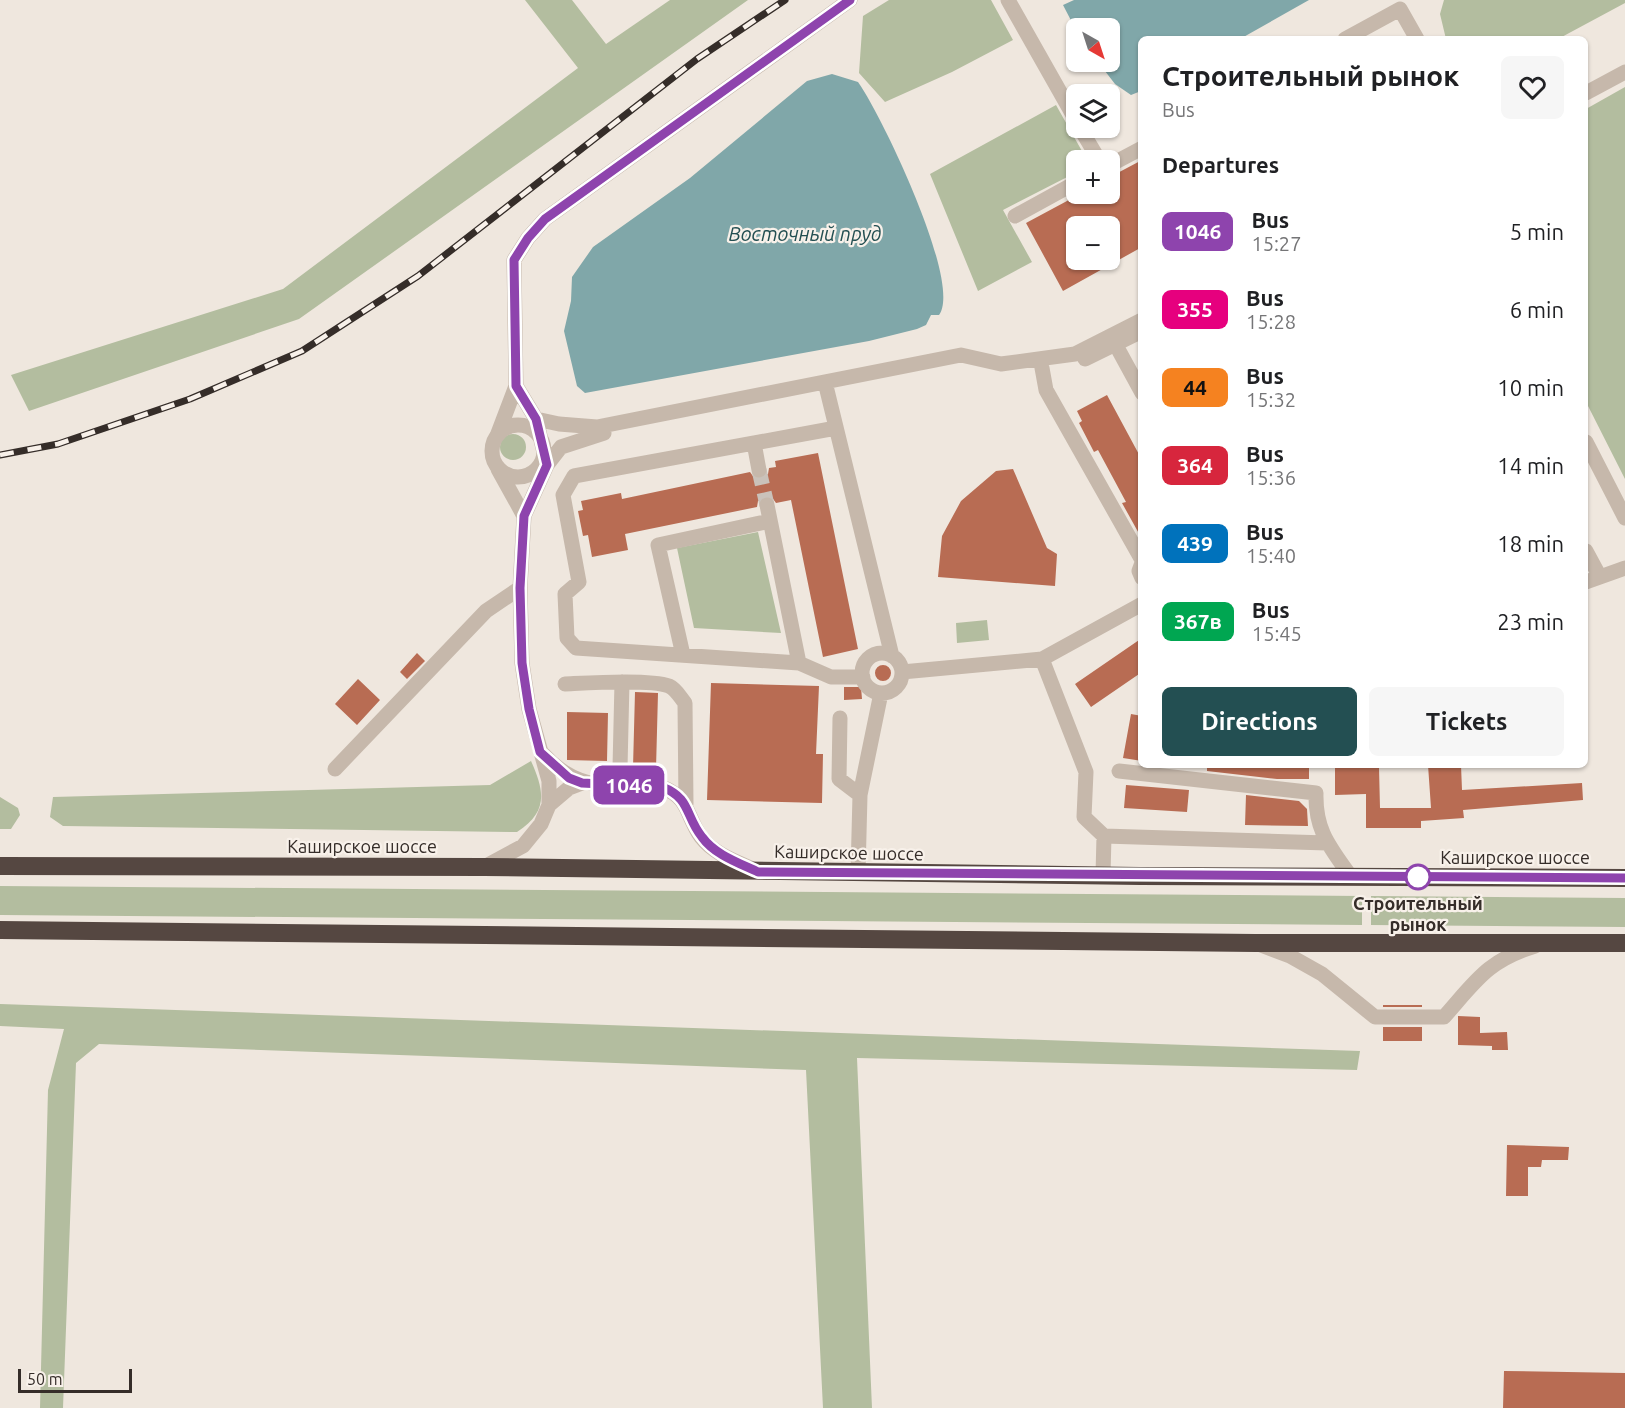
<!DOCTYPE html>
<html lang="en">
<head>
<meta charset="utf-8">
<style>
	body { margin:0; font-family:Ubuntu,sans-serif; background:#f6f6f6; color:#202124; height:100vh; display:flex; flex-direction:column; font-size:22px; white-space:nowrap }
	* { box-sizing:border-box; margin:0 }
	p { font-size:20px; color:#757577 }
	.icon { flex:none; width:33px; height:33px; fill:none; stroke:currentColor; stroke-width:2; stroke-linecap:round; stroke-linejoin:round }
	.map { position:relative; flex:1; overflow:hidden }
	.details { position:absolute; left:1138px; top:36px; width:450px; height:732px; display:flex; flex-direction:column; background:#fff; border-radius:9px; box-shadow:0 2px 4px #0004 }
	.details>* { flex:none }
	.badge { padding:0 12px; border-radius:9px; font-size:21px; line-height:39px }
	.needle { width:39px; rotate:141deg }
	.controls { position:absolute; left:1066px; top:18px; display:grid; gap:12px }
	.controls a { display:grid; place-items:center; width:54px; height:54px; border-radius:9px; background:#fff; box-shadow:0 2px 4px #0004; font-size:30px }
	.scale { position:absolute; left:18px; bottom:15px; width:114px; box-sizing:border-box; padding-left:6px; border:3px solid #352d29; border-top:0; font-size:16px; line-height:21px; white-space:nowrap; color:#352d29; -webkit-text-stroke:4px #f8f1ea; paint-order:stroke }
	.map>.badge { position:absolute; translate:-50% -50%; box-shadow:0 0 0 3px #fff }
	h2 { padding:0 24px; font-size:22px; line-height:54px }
	.round { display:grid; place-items:center; flex:none; width:63px; height:63px; border-radius:9px; background:#f6f6f6 }
	.head { display:flex; align-items:center; justify-content:space-between; height:102px; padding:0 24px }
	h1 { font-size:28px; font-weight:700; line-height:45px }
	.action { display:flex; gap:12px; margin-top:auto; padding:12px 24px }
	.action a { flex:1; height:69px; border-radius:9px; background:#234f52; color:#fff; font-size:24px; font-weight:700; line-height:69px; text-align:center }
	.action a+a { background:#f6f6f6; color:#202124 }
	ul { padding:0; list-style:none }
	li { display:flex; align-items:center; gap:18px; height:78px; padding:0 24px }
	li div { flex:1 }
	li b { display:block; font-size:22px }
	li em { font-style:normal }
	li .badge { min-width:66px; font-weight:700; text-align:center }
	.map>svg:first-child { display:block }
	.green { fill:#b3bd9f }
	.water { fill:#80a7a9 }
	.building { fill:#b86c53; fill-rule:evenodd }
	.lines { fill:none; stroke-linecap:round; stroke-linejoin:round }
	.minor-tunnel { stroke:#cac2ba; stroke-width:15; stroke-dasharray:15 8; stroke-linecap:butt }
	.minor { stroke:#c6b8ab; stroke-width:15 }
	.highway { stroke:#554741; stroke-width:18 }
	.rail-casing { stroke:#352d29; stroke-width:7 }
	.rail { stroke:#f8f1ea; stroke-width:4.5; stroke-dasharray:14; stroke-linecap:butt }
	.line-casing { stroke:#fff; stroke-width:14 }
	.line { stroke:#8e44ad; stroke-width:9 }
	.stop-dot { fill:#fff; stroke:#8e44ad; stroke-width:3 }
	.labels { text-anchor:middle; dominant-baseline:central; stroke-width:4.5; stroke-linejoin:round; paint-order:stroke }
	.street-label { font-size:18px; fill:#352d29; stroke:#f8f1ea }
	.stop-label { font-size:18px; font-weight:bold; fill:#352d29; stroke:#f8f1ea }
	.water-label { font-size:20px; font-style:italic; fill:#234f52; stroke:#f8f1ea }
</style>
</head>
<body>
<div class="map">
<svg width="1625" height="1408" viewBox="0 0 1625 1408">
	<rect width="100%" height="100%" fill="#efe7de"/>
	<path class="green" d="M525,0H572L606,44L670,0H748L299,319L29,411L11,375L283,289L578,68Z
		M889,0H991L1013,40L952,72L885,102L859,73L863,16Z
		M1444,0H1625V3L1558,39H1446L1440,14Z
		M1625,87V479L1586,402L1588,359L1586,358V109Z
		M1056,105L1087,160H1077V172L1003,210L1032,262L978,291L930,174Z
		M500 447a13 13 0 1 1 26 0a13 13 0 1 1-26 0Z
		M758,532L781,633L694,628L677,548Z
		M987,620L989,640L957,643L956,623Z
		M531,761C545,792 548,812 517,832L63,826L50,817L53,797L490,785Z
		M0,797L18,808L20,815L11,829H0Z
		M0,886L1362,896V925L0,915Z
		M1371,896L1625,898V927L1371,925Z
		M0,1004L1360,1051L1357,1070L857,1058L872,1408H823L806,1070L99,1044L76,1063L63,1408H40L48,1090L64,1029L0,1026Z"/>
	<path class="water" d="M1074,0H1309L1240,39H1142L1141,91L1131,95L1115,84L1098,62H1110V28H1077V32L1063,5Z
		M832,74L858,82C880,112 963,283 939,315H931L926,325L917,329L869,341L585,393L577,386L564,331L571,301L572,277L593,247L690,178L807,81Z"/>
	<path class="building" d="M1142,160V247L1063,291L1026,223L1080,194H1110V177ZM1077,226H1110V260H1077Z
		M1107,395L1142,460V539L1122,503L1126,502L1098,450L1094,452L1079,423L1082,421L1077,411Z
		M818,453L858,649L823,657L791,500L776,503L771,496H765L758,501L757,507L625,534L628,550L592,557L588,535L583,536L578,511L583,510L581,501L621,493L622,499L750,472L755,479H761L768,474L769,468L776,467L775,461Z
		M1013,469L1047,548L1057,554L1055,586L938,577L942,536L961,501L996,471Z
		M1142,638V672L1091,707L1075,684Z
		M417,653L425,661L407,679L400,672Z
		M875 673a8 8 0 1 1 16 0a8 8 0 1 1-16 0Z
		M358,679L380,700L357,725L335,704Z
		M711,683L819,686L816,754H823L822,803L707,800Z
		M844,687H861L862,699L844,700Z
		M635,692L658,693L656,769L633,768Z
		M567,712L608,713L607,761L567,760Z
		M1131,714L1142,716V761L1123,758Z
		M1207,765H1309V779H1277L1207,771Z
		M1428,765H1461L1462,790L1582,783L1583,800L1463,810L1464,818L1421,821V828H1366V794L1335,795V768L1379,767L1380,808H1431Z
		M1126,785L1189,790L1187,812L1124,808Z
		M1246,795L1299,801L1307,809L1308,826L1245,825Z
		M1383,1005H1422V1007H1383Z
		M1458,1016L1480,1017V1033L1507,1032L1508,1050H1492V1046L1458,1045Z
		M1383,1027H1422V1041H1383Z
		M1507,1145L1569,1147L1568,1160H1542L1541,1167H1528V1196H1506Z
		M1504,1371L1625,1373V1408H1503Z"/>
	<g class="lines">
		<path class="minor-tunnel" d="M759,470L767,505"/>
		<path class="minor" d="M1008,0L1077,122
			M1345,39L1400,9L1417,39
			M1586,93L1625,72
			M1080,128L1099,160
			M1110,165L1142,148
			M1015,216L1077,182
			M1112,338L1142,393
			M1085,359L1142,331
			M1042,368L1046,390L1142,560
			M825,382L892,656
			M536,419L559,424L597,427L961,355L1001,364L1075,354L1142,320
			M492 451a26 26 0 1 1 52 0a26 26 0 1 1-52 0Z
			M836,428L574,476L563,495L579,582L565,594L567,638L576,648L799,663L831,677H863
			M497,436L516,386L514,260L528,238L545,219L850,0
			M1586,442L1625,518
			M754,443L759,470
			M547,465L561,447L604,433
			M498,469L524,516
			M767,505L799,663
			M1586,551L1600,577
			M1142,563L1139,571L1142,578
			M1586,582L1625,568
			M862 673a20 20 0 1 1 40 0a20 20 0 1 1-40 0Z
			M683,655L658,545L770,521
			M1042,659L1142,604
			M902,672L1042,659L1086,772L1084,817L1104,836L1327,843
			M565,684C588,683 650,679 669,686C676,689 680,697 685,703L686,804
			M840,718L839,779L860,795
			M543,754C579,794 613,784 662,787C690,798 686,816 701,837C714,854 735,861 753,869
			M335,769L486,611L520,588
			M1119,771L1316,793C1315,831 1330,847 1351,877
			M607,784L620,768L622,682
			M549,805L569,788L582,783
			M484,867L523,846L541,824L549,805V781L529,709L522,663L520,588L524,516L547,465L536,419L516,386
			M858,873L860,795L881,693
			M1103,875L1104,836
			M1261,945L1290,956L1322,974L1375,1017H1444C1476,981 1487,961 1535,946"/>
		<path class="highway" d="M0,866L484,867L1140,876L1625,878
			M0,930L1255,943H1625"/>
		<g class="rail-casing">
			<path id="rail" d="M0,455L58,444L190,399L302,351L418,276L697,59L785,0"/>
		</g>
		<use href="#rail" class="rail"/>
	</g>
	<g class="lines">
		<g class="line-casing">
			<path id="line" d="M850,0L545,219L528,238L514,260L516,386L536,419L547,465L524,516L520,588L522,663L529,709L540,752L569,778L582,783L662,787C691,798 685,816 702,837C715,855 739,863 758,872L1625,878"/>
		</g>
		<use href="#line" class="line"/>
	</g>
	<circle class="stop-dot" cx="1418" cy="877" r="12"/>
	<g class="labels">
		<g class="street-label">
			<text x="362" y="846">Каширское шоссе</text>
			<text transform="translate(849 852) rotate(1)">Каширское шоссе</text>
			<text x="1515" y="857">Каширское шоссе</text>
		</g>
		<g class="stop-label">
			<text x="1418" y="903">Строительный<tspan x="1418" dy="21">рынок</tspan></text>
		</g>
		<g class="water-label">
			<text x="805" y="233">Восточный пруд</text>
		</g>
	</g>
</svg>
<div class="controls">
<a><svg class="needle" viewBox="-14 -14 28 28"><path d="M0-13l5 13h-10z" fill="#e53935"/><path d="M0 13l5-13h-10z" fill="#757577"/></svg></a>
<a><svg class="icon" aria-label="layers" viewBox="0 0 24 24"><path d="M12 4l9 5-9 5-9-5zM3 14l9 5 9-5"/></svg></a>
<a>+</a>
<a>−</a>
</div>
<div class="scale">50 m</div>
<b class="badge" style="left:629px;top:785px;background:#8e44ad;color:#fff">1046</b>
<section class="details">
<div class="head"><div><h1>Строительный рынок</h1><p>Bus</p></div><a class="round"><svg class="icon" aria-label="heart" viewBox="0 0 24 24"><path d="M12 20l-8-8c-3-5 5-10 8-4 3-6 11-1 8 4z"/></svg></a></div>
<h2>Departures</h2>
<ul>
<li><span class="badge" style="background:#8e44ad;color:#fff">1046</span><div><b>Bus</b><p>15:27</p></div><em>5 min</em></li>
<li><span class="badge" style="background:#e6007e;color:#fff">355</span><div><b>Bus</b><p>15:28</p></div><em>6 min</em></li>
<li><span class="badge" style="background:#f58220;color:#111">44</span><div><b>Bus</b><p>15:32</p></div><em>10 min</em></li>
<li><span class="badge" style="background:#d7263d;color:#fff">364</span><div><b>Bus</b><p>15:36</p></div><em>14 min</em></li>
<li><span class="badge" style="background:#0072bc;color:#fff">439</span><div><b>Bus</b><p>15:40</p></div><em>18 min</em></li>
<li><span class="badge" style="background:#00a651;color:#fff">367в</span><div><b>Bus</b><p>15:45</p></div><em>23 min</em></li>
</ul>
<div class="action"><a>Directions</a><a>Tickets</a></div>
</section>
</div>
</body>
</html>
